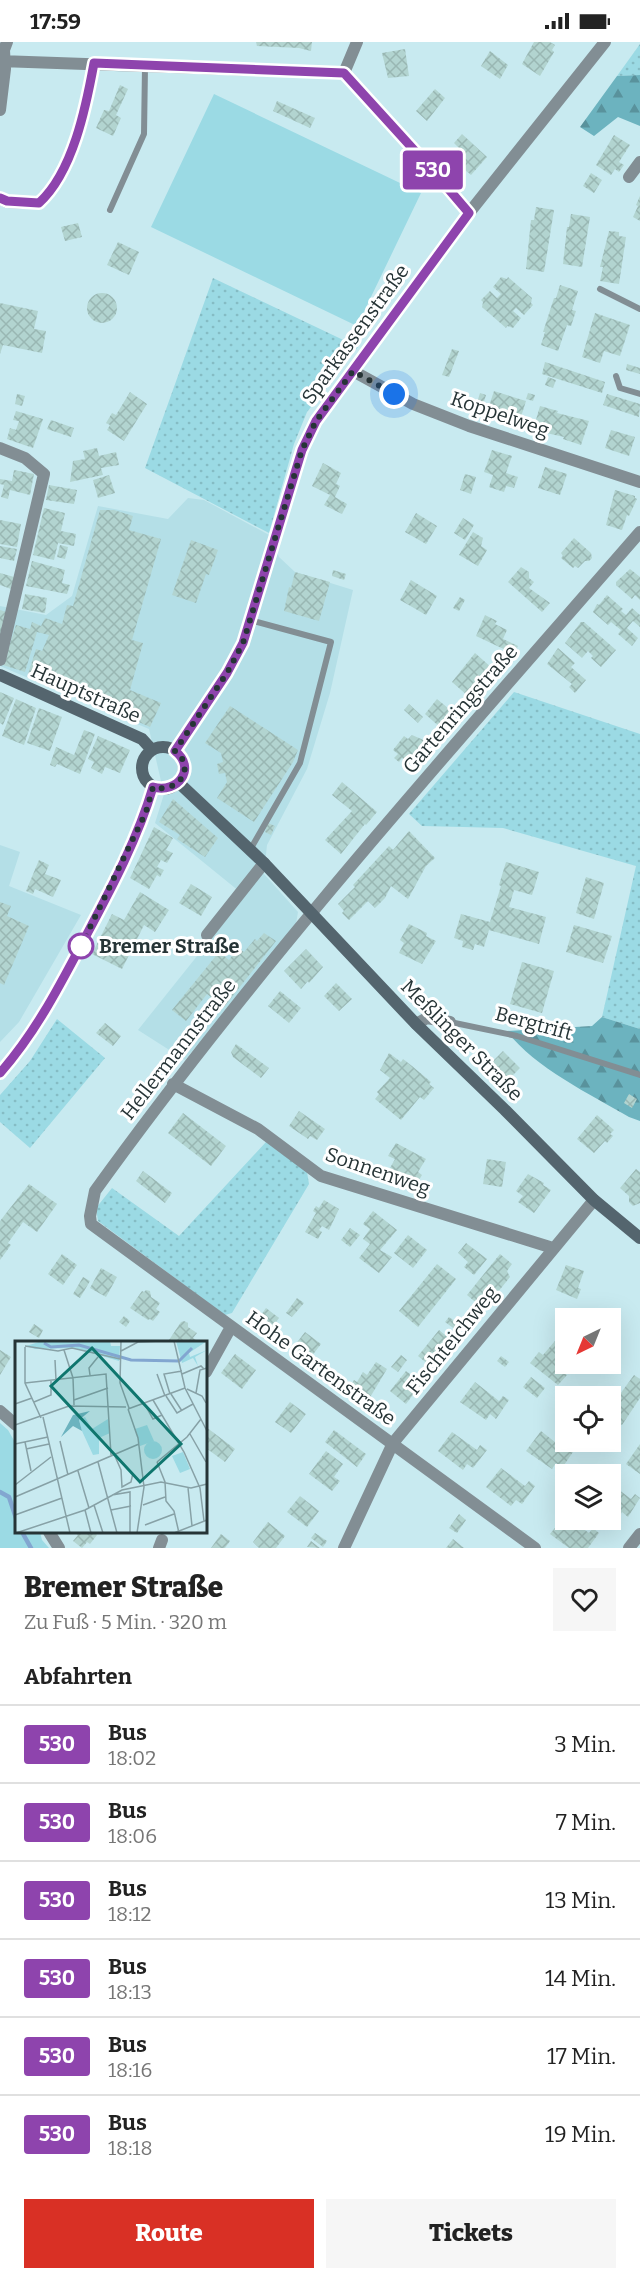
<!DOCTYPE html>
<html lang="de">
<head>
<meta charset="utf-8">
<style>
	body { margin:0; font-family:Bitter,serif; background:#f6f6f6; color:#222; height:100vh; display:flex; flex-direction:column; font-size:22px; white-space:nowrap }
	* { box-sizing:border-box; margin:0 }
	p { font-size:20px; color:#767676 }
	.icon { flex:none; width:33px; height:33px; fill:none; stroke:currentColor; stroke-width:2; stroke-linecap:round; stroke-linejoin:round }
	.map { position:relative; height:1506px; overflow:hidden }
	.sheet { display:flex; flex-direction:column; background:#fff; flex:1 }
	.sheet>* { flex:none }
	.badge { padding:0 12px; border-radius:4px; font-size:21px; line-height:39px }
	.needle { width:39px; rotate:223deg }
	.controls { position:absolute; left:555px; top:1266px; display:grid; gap:12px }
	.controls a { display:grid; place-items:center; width:66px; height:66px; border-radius:0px; background:#fff; box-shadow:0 6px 24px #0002; font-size:30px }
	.you { position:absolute; width:30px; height:30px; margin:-15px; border:4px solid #fff; border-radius:50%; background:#1a73e8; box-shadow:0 0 0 9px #1a73e833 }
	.map>.badge { position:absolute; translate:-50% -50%; box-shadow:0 0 0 3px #fff }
	h2 { padding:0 24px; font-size:22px; line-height:54px }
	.round { display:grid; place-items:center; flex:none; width:63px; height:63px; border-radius:0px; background:#f6f6f6 }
	.overview { display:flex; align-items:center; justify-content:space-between; height:102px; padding:0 24px }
	h1 { font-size:28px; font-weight:800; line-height:45px }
	.button { display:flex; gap:12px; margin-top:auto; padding:12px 24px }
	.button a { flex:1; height:69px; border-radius:0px; background:#d93025; color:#fff; font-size:24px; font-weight:800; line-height:69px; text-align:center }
	.button a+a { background:#f6f6f6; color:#222 }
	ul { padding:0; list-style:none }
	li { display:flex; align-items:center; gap:18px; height:78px; padding:0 24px; border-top:2px solid #e0e0e0 }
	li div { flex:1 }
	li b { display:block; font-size:22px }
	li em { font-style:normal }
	li .badge { min-width:66px; font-weight:700; text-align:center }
	.status { display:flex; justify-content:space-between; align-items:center; height:42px; padding:0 30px; background:#fff; direction:ltr }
	.status svg { height:16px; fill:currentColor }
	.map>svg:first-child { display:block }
	.built { fill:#b4dfe7 }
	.grass { fill:url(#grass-dots) }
	.forest { fill:url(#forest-firs) }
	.green { fill:#9bdae4 }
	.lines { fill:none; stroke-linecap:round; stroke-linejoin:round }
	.stream { stroke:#82a6d0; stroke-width:4.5 }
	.building { fill:url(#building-cross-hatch) }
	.lane { stroke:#828e94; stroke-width:6 }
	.street { stroke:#828e94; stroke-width:12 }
	.secondary { stroke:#54656e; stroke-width:12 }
	.line-casing { stroke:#fff; stroke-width:14 }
	.line { stroke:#8e44ad; stroke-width:9 }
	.walk { stroke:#263436; stroke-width:6; stroke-dasharray:0 10.8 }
	.stop-dot { fill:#fff; stroke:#8e44ad; stroke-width:3 }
	.labels { text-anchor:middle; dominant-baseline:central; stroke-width:6; stroke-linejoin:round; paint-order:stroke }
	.street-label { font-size:20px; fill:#263436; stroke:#fff }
	.stop-label { font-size:20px; font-weight:bold; fill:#263436; stroke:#fff; text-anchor:start }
	.inset-river { fill:none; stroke:#82a6d0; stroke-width:3 }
	.inset-road { fill:none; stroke:#87a1a6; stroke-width:1.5 }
	.view { fill:#0f766e; fill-opacity:0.15; stroke:#0f766e; stroke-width:3 }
	.inset-edge { fill:none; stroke:#263436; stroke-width:3 }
</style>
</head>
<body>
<div class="status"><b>17:59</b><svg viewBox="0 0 49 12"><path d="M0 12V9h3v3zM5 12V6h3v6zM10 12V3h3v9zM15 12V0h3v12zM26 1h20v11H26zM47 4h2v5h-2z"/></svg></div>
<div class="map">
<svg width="640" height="1506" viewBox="0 0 640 1506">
	<defs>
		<pattern id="grass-dots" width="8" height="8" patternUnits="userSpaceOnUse" patternTransform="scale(1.5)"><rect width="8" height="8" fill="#9bdae4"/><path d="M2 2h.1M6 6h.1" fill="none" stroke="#85bcc4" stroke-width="1.8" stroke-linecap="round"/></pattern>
		<pattern id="forest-firs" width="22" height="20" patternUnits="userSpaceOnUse" patternTransform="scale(1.5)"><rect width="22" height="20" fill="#6cb3bf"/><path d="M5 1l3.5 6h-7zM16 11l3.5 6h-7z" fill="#59929c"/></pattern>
		<pattern id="building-cross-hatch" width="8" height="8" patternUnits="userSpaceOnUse" patternTransform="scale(1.5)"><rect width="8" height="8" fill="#b2d4d0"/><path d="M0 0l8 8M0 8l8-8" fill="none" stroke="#99b7b3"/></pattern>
	</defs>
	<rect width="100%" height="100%" fill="#c8eaf0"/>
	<path class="built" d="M188,456L204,458L271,494L279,515L295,530L353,548L330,651L307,727L267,803L264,832L298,870L296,882L185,1018L138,988L245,854L155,781L164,752L149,687L0,624V564L46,573L72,554L98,464L168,477Z
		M0,803L20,810L9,844L81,873L19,980L0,1000Z"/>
	<path class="grass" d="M640,2V33L617,34Z
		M213,236L358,305L307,370L294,402L269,491L145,426Z
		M514,650L640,692V987L602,975L636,824L503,786L422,784L409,772Z
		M57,977L105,1016L30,1106L0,1080V1053L30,1019Z
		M266,1100L307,1130L309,1142L232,1271L225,1273L98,1179L96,1166L112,1146L179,1194Z"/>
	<path class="forest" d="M640,33V84L618,75L594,94L580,85L617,34Z
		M602,975L640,987V1079L629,1075C591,1053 532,1024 507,989L592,984Z"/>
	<path class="green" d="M214,52L421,151L357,284L151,185Z
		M0,1381L8,1388L16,1402V1490H40L42,1498L49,1506H0Z"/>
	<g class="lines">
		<path class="stream" d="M0,1450L9,1455L16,1476
			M22,1490L31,1506"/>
	</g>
	<path class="building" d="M256,0H312L311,9L299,6L257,4Z
		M534,0H550L555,3L552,8L554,10L540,34L522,22Z
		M405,7L409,34L388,36L382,11Z
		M490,9L508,23L500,37L481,24Z
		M120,43L128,47L116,73L121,76L113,94L96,86L104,68L109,69Z
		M435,47L445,56L427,79L416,69Z
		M277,59L315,76L310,86L273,69Z
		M462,92L487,115L471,133L457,121L465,112L454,101Z
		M614,93L630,103L619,120L624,123L619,130L615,127L611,133L596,123Z
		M591,131L602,138L594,151L583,144Z
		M640,154V179L633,175L638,164L636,163Z
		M536,165L554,168L544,230L526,227L531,178H534Z
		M571,172L590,175L582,225L563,222L567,185H569Z
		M78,181L82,195L65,199L61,185Z
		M609,189L619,190V194L626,195L619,242L600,239L603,225H600Z
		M118,200L139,210L129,233L107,223Z
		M501,235L507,237L508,235L532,256L531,261L533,263L524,273L516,266L513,269L521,276L513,286L507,284L506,286L482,265L483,260L481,258L490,249L497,256L501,252L493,245Z
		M560,243L578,249L572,268L576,269L571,284L567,283L558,309L541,303L545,290H543L554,256H556Z
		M87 266a15 15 0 1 1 30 0a15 15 0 1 1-30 0Z
		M0,261L38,269L34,287L46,289L42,311L3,303L0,312Z
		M595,271L630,283L620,314L604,309L600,321L582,315Z
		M452,307L459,309L449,335L442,333Z
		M545,320L605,340L602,351L542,332Z
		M627,322L640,326V332L626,328Z
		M548,335L556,338L553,346L545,343Z
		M494,349L526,359L519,381L487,370Z
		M130,350L147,362L124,399L107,388L110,383L106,381L112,371L116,373Z
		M480,351L486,353L482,366L476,364Z
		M528,351L535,353L533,359L526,357Z
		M17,352L25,354L22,364L15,362Z
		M607,352L640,362L639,375L603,363Z
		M540,364L558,369L557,371L589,379L581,403L563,397L564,395L533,388Z
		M16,369L43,377L33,406L7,397L10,386L16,388L19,379L13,378Z
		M51,378L74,386L71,395L47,387Z
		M611,388L635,395L629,414L605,406Z
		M97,406L99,414L116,410L119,423L101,426L103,433L70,440L73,419L85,417L83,409Z
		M492,408L512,414L506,431L518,435L514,446L506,444L504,450L489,445L493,433L484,430Z
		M323,421L341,431L336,442L340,444L335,455L347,462L342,472L324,463L330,453L312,444Z
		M545,425L567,432L560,453L538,446Z
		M14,428L34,432L30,453L10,448L8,457L1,455L4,443L0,442V437L12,439Z
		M465,432L476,435L471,452L460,448Z
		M109,433L115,451L98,456L93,438Z
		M49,443L77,448L74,462L46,458Z
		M615,448L635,454V456L637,457L629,474L627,473L622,488L606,483Z
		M44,466L65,471L61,489L76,492L74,504L58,501L54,518L33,513Z
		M100,468H114L133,474L129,488L161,497L132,598L143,601L130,648L161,661L150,685L94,660L95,658L86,654L85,655L28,632L36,607L42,609L49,593L37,590L25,630L3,623L16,583L30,587L32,580L41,584L45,576L62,582L67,563L73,564Z
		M416,471L437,484L426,502L405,490Z
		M463,476L474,483L465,498L454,491Z
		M0,478L21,482L17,505L0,502Z
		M473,490L483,496L481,504L487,508L478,524L459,513Z
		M574,496L591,511L592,516L589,519H585L578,526L575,524L573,526L561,516L563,514L561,511Z
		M191,498L218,508L209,533L206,532L196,561L172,553Z
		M60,503L68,505L65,517L57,515Z
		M0,504L17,507L14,519L0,516Z
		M32,519L65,528L62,541L70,543L67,552L26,544Z
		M521,525L529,530V536L534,540L529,546L550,561L542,570L508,540Z
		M630,527L640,535V558L635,553L632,557L616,543V540Z
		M333,528L346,532L344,538L332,534Z
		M295,530L330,540L319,579L284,569L289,545L291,546Z
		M0,531L14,535L11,547L0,543Z
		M411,538L437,554L426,573L400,558Z
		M25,552L47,556L45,571L22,567Z
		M607,553L623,567L621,569L626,573L632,566L640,573V585L633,579L627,586L638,596L632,604L618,592L621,588L611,580L608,583L593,570L597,562L599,563Z
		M460,555L465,558L459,569L453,566Z
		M0,568L9,571L0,598Z
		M485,573L497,579L495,582L507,588L503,597L518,604L514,612L476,594Z
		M581,580H584L616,608L601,625L591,616L593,614L588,609L582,616L565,601Z
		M558,606L575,621L571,625L586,638L575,651L569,645L572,642L547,622Z
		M475,611L492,626L468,654L452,640Z
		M0,650L14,656L3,683L0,681Z
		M16,657L36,666L24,703L2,694Z
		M437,657L454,671L441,686L425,672Z
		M409,662L423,675L418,681L404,668Z
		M230,664L298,708L293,720L254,780L217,756L227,740L225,731L219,732L217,722L223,720L221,711L205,701Z
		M39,666L62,675L50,709L27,701Z
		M84,688L95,692L80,732L57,722L55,725L50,723L56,705L74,713Z
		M412,693L428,700L409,722L402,716L399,720L394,716L398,712L393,708L404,694L408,697Z
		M98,694L130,708L120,731L105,725L102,732L91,726L94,720L88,717Z
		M342,740L377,770L366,783L365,782L341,812L325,798L352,769L332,753Z
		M173,757L218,796L205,815L177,797L180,793L159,780Z
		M268,781L275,784L271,793L265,790Z
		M154,785L173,796L166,808L173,811L167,821L161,818L157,825L164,828L160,835L157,833L149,847L130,836Z
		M409,789L435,816L426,824L408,857L391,844L385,856L375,866L368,859L349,878L342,871L344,869L338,862L355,845L353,843L389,804L393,808Z
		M39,818L49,823L45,832L61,838L53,855L35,847L33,852L26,849Z
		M506,820L539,830L532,853L514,848L509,865L546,875L539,902L489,888L484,905L475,902L473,908L462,905L463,899L454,896L461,872L490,880L501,844L499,843Z
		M586,835L604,841L594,877L576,871Z
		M191,842L212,855L201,874L179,861Z
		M140,850L169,868L155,890L144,883L122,927L92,912L112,872L124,878Z
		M0,860L11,864L7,874L29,884L4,943L0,941Z
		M409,882L427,891L426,894L436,899L422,922L399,911L404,901L400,898Z
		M574,883L612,894L603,921L566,910Z
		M264,891L276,899L224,965L207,952L186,979L172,968L219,910L229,918L238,906L244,910L255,897L257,899Z
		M306,907L323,925L309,941L308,939L301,947L284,929Z
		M522,920L554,929L542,971L510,962Z
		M336,941L352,957L339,969L324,954Z
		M280,949L301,966L289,981L268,964Z
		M105,981L121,994L113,1004L96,991Z
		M236,1002L269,1026L261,1036L233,1015L231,1010Z
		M503,1009L520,1026L504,1042L497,1035L495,1037L491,1033L493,1031L485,1022L491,1016L493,1019Z
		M389,1011L401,1020L403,1017L412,1024L431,1040L429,1042L434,1046L424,1058L420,1055L401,1078L375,1057L379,1052L377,1050L390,1036L380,1028Z
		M629,1052L637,1057L632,1066L624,1061Z
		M299,1069L325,1087L317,1098L310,1094L308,1097L289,1084Z
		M183,1071L226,1104L211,1124L168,1091Z
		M597,1073L614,1088L610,1092L613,1094L607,1101L605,1099L594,1111L577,1097Z
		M396,1101L426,1117L418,1130L422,1133L419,1138L415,1136L413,1139L408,1136L406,1139L391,1131L393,1128L390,1126L395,1117L388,1114Z
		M487,1117L506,1120L502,1145L483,1142Z
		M636,1127L640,1130V1161L633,1164L629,1160V1154L620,1146Z
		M143,1129L172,1151L165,1161L136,1139Z
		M528,1132L544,1141L543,1143L551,1148L534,1171L518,1160L523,1154L516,1149Z
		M29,1142L57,1162L37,1190L23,1180L8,1201L11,1203L0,1218V1179Z
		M324,1158L339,1167L329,1188L322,1184L319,1188L322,1190L318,1197L305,1190L316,1171L313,1169L316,1164L319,1166Z
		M373,1169L397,1188L380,1208L392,1215L379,1231L359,1216L370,1202L363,1197L370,1187L363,1182Z
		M350,1186L360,1193L350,1205L341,1198Z
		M408,1193L427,1208L413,1226L394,1211Z
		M466,1201L487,1217L474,1233L464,1225L468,1220L458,1211Z
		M62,1212L77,1223L63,1243L48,1232Z
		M500,1212L512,1222L507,1229L510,1235L498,1250H491L480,1264L467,1253Z
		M437,1222L456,1237L418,1285L399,1269Z
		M566,1223L584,1229L578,1246L581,1247L577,1257L556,1248Z
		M101,1226L117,1235L106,1255L90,1246Z
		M83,1235L90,1239L80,1256L73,1252Z
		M146,1248L150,1249L151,1255L160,1261L156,1267L160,1270L153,1279L150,1277L148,1278L130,1266L142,1249L144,1250Z
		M297,1256L304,1261L292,1275L286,1271Z
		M266,1266L279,1276L269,1290L256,1280Z
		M585,1267L602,1273L601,1276L582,1275Z
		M124,1274L130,1279L126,1285L119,1280Z
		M449,1275L460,1283L456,1288L445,1280Z
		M566,1278V1313L556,1324L567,1333L558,1343L530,1321L539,1310L543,1313L560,1293L556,1290Z
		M184,1279L188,1281V1285L197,1291L193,1296L196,1298L195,1300H172L169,1298L181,1280Z
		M34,1282L43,1288L39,1296L29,1290Z
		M439,1288L456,1302L435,1328L418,1314Z
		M305,1290L321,1302L308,1319L292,1307Z
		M0,1308L11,1315L0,1333Z
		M235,1312L256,1328L242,1347L221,1331Z
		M401,1313L407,1318L398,1330L391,1325Z
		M501,1314L509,1320L505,1325L497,1319Z
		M376,1320L387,1327L369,1357L350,1345L354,1338L357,1340L363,1330L367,1333Z
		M406,1329L422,1341L406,1362L390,1349Z
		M634,1333L640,1337V1356L622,1383L617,1379L610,1388V1366Z
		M531,1335L545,1346L537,1356L523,1345Z
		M475,1340L499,1359L503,1354L509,1358L496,1377L490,1372L486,1378L460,1360Z
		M290,1360L306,1372L291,1391L275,1380Z
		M206,1385L235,1407L225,1420L206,1406Z
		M334,1388L366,1412L357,1425L325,1400Z
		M541,1389L565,1408L569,1403L575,1407L562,1426L556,1421L552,1427L526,1409Z
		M452,1390L477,1408L480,1403L487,1408L473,1426L467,1422L463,1428L438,1409Z
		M640,1402V1432L626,1422Z
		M326,1409L343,1422L334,1435L340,1439L332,1449L309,1432Z
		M501,1426L525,1444L529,1439L535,1444L522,1462L516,1458L511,1464L486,1445Z
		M610,1441L631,1457L635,1452L640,1456L628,1475L622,1470L618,1477L610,1471Z
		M300,1454L319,1469L307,1485L287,1470Z
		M459,1472L466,1478L457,1491L449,1486Z
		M566,1472V1478H571L589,1491L593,1486L599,1491L588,1506H569L550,1492Z
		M268,1480L285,1494L276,1506H259L253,1500Z
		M74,1490H94L97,1493L90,1502L87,1500L82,1506L73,1499L78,1493Z
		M315,1491L327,1499L323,1505L311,1496Z
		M221,1492L230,1499L225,1506H211Z
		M453,1497L464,1506H446Z
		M311,1499L320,1506L307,1505Z"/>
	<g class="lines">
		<path class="lane" d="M110,168L144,92L145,25
			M600,247L640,267
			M616,334L620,346L640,352
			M250,578L331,600L300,721L250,808
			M450,980L517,994L640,1033"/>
		<path class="street" d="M0,19L344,31
			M344,31L434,130L469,171
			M344,31L357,0
			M0,68L5,27L4,8L7,0
			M629,135L640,120
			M0,156L7,160L39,161C73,130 86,66 94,21
			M353,329L413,362L469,384L640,440
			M0,406L25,416L44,432L0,618
			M175,709L227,631L243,601L302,408L316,379L469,171L605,0
			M207,893L264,821
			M416,982L427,976L450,980
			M0,1031C38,988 63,938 89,888C113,842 138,795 153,745
			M173,1042L258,1087L321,1134L553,1206
			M206,1330L231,1285
			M0,1369L16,1383
			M49,1490L59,1506
			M159,1506L162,1498
			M344,1506L393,1401L594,1158
			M535,1506L91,1182L90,1174L95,1149C262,917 453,705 640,490
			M629,1506L640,1492"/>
		<path class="secondary" d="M0,633L142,697L152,708
			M142 726a21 21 0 1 1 42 0a21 21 0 1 1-42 0Z
			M179,741L264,821L416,982L505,1068L594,1158L640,1196"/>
	</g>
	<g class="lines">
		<g class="line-casing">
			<path id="line" d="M0,156L7,159L39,161C73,130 86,65 94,21L344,31L434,130L469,171L316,379L302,408L243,601L227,631L175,709C197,726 178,752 153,745C138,796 112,845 87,892C61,941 37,989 0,1031"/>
		</g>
		<use href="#line" class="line"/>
		<path class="walk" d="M81,904L146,770L153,745C178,752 197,726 175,709L227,631L243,601L302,408L316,379L353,329L394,352"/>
	</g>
	<circle class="stop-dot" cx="81" cy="904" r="12"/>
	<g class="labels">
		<g class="street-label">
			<text transform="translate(355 292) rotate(-54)">Sparkassenstraße</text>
			<text transform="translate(500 372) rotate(19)">Koppelweg</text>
			<text transform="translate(86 651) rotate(24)">Hauptstraße</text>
			<text transform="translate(460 667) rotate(-49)">Gartenringstraße</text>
			<text transform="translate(534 981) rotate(15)">Bergtrift</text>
			<text transform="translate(462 998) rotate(45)">Meßlinger Straße</text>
			<text transform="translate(178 1007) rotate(-52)">Hellermannstraße</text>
			<text transform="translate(378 1129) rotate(19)">Sonnenweg</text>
			<text transform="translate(452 1298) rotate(-51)">Fischteichweg</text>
			<text transform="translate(321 1326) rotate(36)">Hohe Gartenstraße</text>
		</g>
		<g class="stop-label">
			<text x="99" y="904">Bremer Straße</text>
		</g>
	</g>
	<g transform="translate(15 1299)">
		<rect width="192" height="192" fill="#c8eaf0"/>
		<path d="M70,76L77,88L93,78L95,92L84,97V113L78,114L67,90L64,79ZM132,84L139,100L125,105L120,88Z" fill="#9bdae4"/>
		<path d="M75,70L64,79L67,90L58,85L46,96L58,74Z" fill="#6cb3bf"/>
		<path d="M27,0H95L96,5H105L104,20L59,7L20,8L11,5ZM161,0H192L174,12L175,16L192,9L180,16L183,25L178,17L167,22ZM129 109a9 9 0 1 1 18 0a9 9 0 1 1-18 0ZM168,111L175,128L165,132L157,115Z" fill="#9bdae4"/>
		<path class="inset-river" d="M29,2L36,6L64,4L116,19L164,20L177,7"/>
		<path class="inset-road" d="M106,0L105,42L114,67M159,0L170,47L192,90M10,5L43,10L57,7L105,18M10,6V42L26,77M49,9L58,37L59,64M106,10L123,1L146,0M40,19L41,39M142,33L150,55M167,33L186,25L189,28M75,34L74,27L83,16M10,42L91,33L96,114M172,48L187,55L191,62M181,52L185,29L192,27M155,53L149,33L167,30M156,53L167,70M151,55L162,72L178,63M59,59L93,47M138,59L169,111L185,147L189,180M19,61L36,54V39M129,62L138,78L147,74M0,63L17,57M113,68L123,97L129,146L122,192M113,68L170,47M28,76L55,192M0,84L54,65L111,66M175,93L191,121M45,100L53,134M10,101L16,130M0,103L33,96M11,108L34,103M99,113L106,129L107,146L116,141L118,132M83,121L102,192M142,121L150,141L151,160L159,170L164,192M142,121L172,96L186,78M63,130L74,167M0,144L36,116M173,147L177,185M97,154L115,151V192M0,156L124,103M79,164L88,192M128,164L150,156M70,169L76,192M96,169L116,165M0,174L47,157M130,184L159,173M1,192L70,169L107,149L146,141L176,147L192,143M159,192L192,179"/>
		<path class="view" d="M77,7L166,103L125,141L36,45Z"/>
		<rect width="192" height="192" class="inset-edge"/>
	</g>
</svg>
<div class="controls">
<a><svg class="needle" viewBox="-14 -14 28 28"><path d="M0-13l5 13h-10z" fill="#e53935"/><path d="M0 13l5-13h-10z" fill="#767676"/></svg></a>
<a><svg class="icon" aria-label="locate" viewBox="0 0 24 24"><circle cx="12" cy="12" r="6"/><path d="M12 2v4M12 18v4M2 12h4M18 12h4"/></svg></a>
<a><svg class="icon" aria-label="layers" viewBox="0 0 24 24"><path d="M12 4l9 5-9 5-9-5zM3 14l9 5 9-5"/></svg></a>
</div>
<div class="you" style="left:394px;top:352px"></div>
<b class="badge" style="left:433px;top:128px;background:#8e44ad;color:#fff">530</b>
</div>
<section class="sheet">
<div class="overview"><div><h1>Bremer Straße</h1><p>Zu Fuß · 5 Min. · 320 m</p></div><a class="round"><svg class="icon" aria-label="heart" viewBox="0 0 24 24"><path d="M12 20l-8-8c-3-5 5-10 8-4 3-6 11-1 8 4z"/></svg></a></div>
<h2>Abfahrten</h2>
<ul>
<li><span class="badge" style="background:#8e44ad;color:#fff">530</span><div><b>Bus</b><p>18:02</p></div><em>3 Min.</em></li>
<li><span class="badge" style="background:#8e44ad;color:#fff">530</span><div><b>Bus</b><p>18:06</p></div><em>7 Min.</em></li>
<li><span class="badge" style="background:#8e44ad;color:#fff">530</span><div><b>Bus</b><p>18:12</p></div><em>13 Min.</em></li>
<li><span class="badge" style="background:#8e44ad;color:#fff">530</span><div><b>Bus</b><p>18:13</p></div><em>14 Min.</em></li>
<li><span class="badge" style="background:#8e44ad;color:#fff">530</span><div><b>Bus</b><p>18:16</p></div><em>17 Min.</em></li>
<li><span class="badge" style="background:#8e44ad;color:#fff">530</span><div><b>Bus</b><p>18:18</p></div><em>19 Min.</em></li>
</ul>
<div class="button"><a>Route</a><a>Tickets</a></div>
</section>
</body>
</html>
